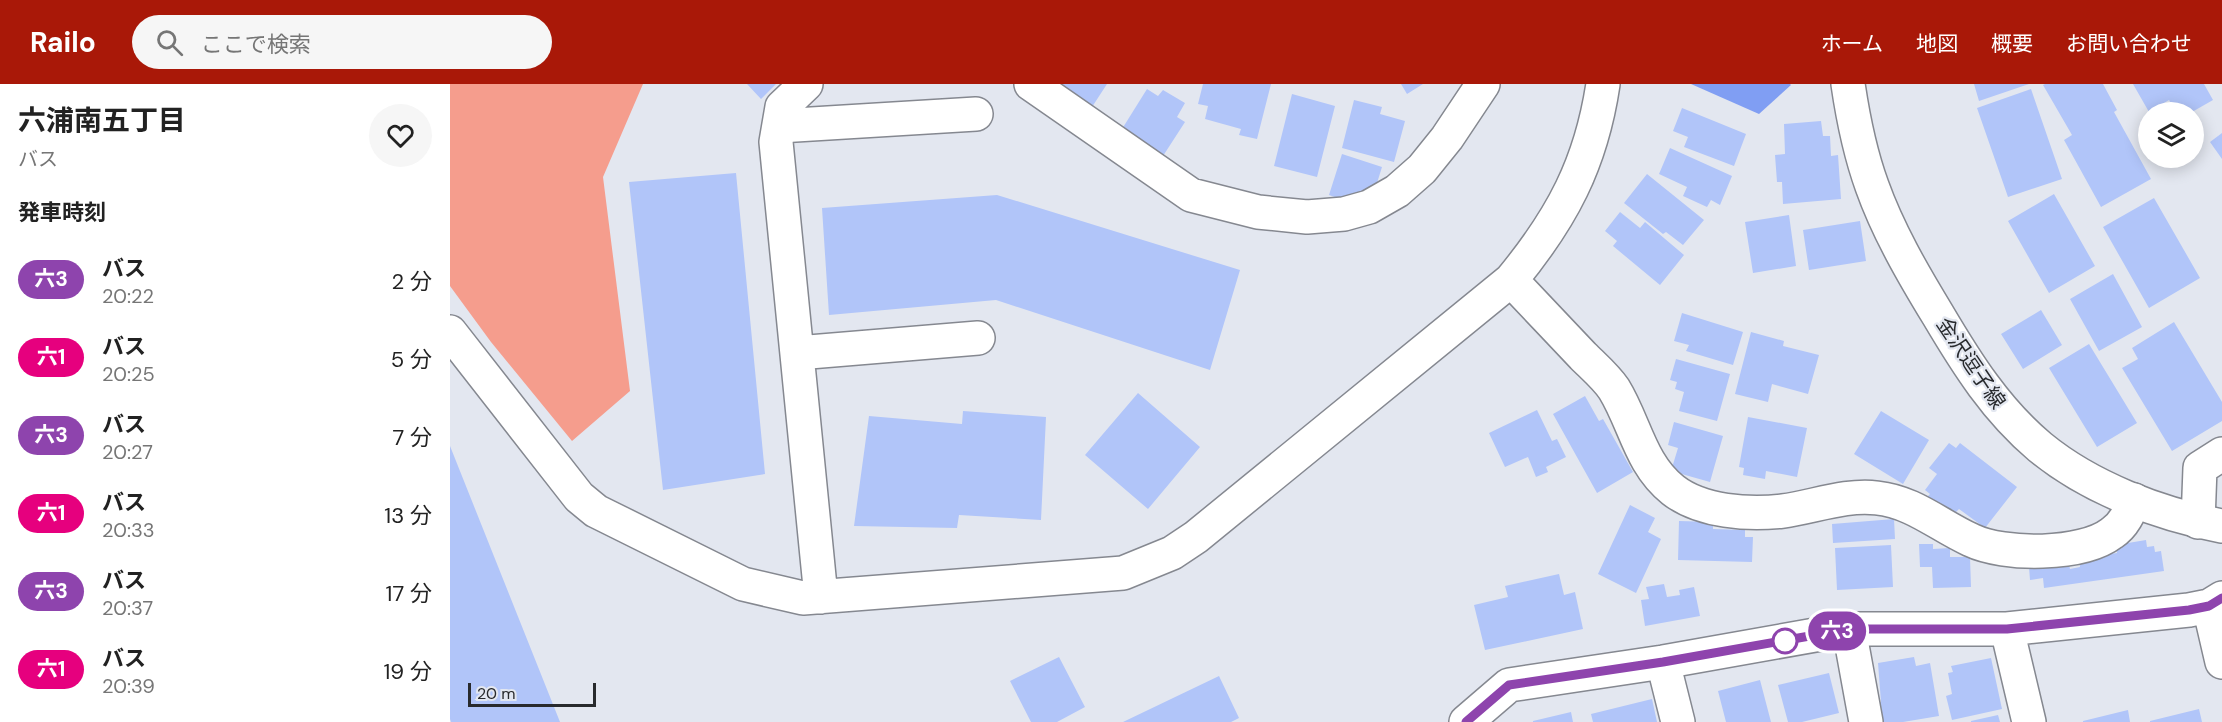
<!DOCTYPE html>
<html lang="ja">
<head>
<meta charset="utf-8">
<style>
	body { margin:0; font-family:"DM Sans","Noto Sans JP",sans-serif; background:#f6f6f6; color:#222; height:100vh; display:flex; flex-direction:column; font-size:22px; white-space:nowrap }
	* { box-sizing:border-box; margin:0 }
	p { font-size:20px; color:#767676 }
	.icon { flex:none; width:33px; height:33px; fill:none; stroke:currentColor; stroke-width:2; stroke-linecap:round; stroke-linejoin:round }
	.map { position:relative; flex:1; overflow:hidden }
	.panel { display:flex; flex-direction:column; background:#fff; width:450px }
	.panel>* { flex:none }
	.badge { padding:0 12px; border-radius:20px; font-size:21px; line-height:39px }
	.controls { position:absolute; left:1688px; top:18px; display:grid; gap:12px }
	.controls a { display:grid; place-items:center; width:66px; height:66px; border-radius:50%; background:#fff; box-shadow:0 3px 15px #0003; font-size:30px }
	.scale { position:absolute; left:18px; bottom:15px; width:128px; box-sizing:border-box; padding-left:6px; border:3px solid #282a2d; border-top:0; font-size:16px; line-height:21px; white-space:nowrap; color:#282a2d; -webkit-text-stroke:4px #e3e7f0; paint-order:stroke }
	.map>.badge { position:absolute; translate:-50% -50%; box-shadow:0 0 0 3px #fff }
	h2 { padding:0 18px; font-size:22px; line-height:54px }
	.round { display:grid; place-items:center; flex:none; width:63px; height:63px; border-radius:32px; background:#f6f6f6 }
	.overview { display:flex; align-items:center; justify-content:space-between; height:102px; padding:0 18px }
	h1 { font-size:28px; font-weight:700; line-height:45px }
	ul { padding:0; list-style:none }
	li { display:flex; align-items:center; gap:18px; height:78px; padding:0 18px }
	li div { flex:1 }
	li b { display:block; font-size:22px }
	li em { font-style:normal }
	li .badge { min-width:66px; font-weight:700; text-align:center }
	header { display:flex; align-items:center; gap:36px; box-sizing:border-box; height:84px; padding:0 30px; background:#a91808; color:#fff }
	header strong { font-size:28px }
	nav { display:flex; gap:33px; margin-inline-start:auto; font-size:21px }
	.search { width:420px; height:54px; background:#f6f6f6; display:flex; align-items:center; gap:15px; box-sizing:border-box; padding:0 21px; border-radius:33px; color:#767676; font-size:22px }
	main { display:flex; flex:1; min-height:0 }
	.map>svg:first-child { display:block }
	.green { fill:#f59d8d }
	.water { fill:#809ef3 }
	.building { fill:#b1c5f9 }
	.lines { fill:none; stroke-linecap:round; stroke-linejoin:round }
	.minor-casing { stroke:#858890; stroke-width:36 }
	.major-casing { stroke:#858890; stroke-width:36 }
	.minor { stroke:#fff; stroke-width:33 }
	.major { stroke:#fff; stroke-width:33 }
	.line-casing { stroke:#fff; stroke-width:14 }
	.line { stroke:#8e44ad; stroke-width:9 }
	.stop-dot { fill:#fff; stroke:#8e44ad; stroke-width:3 }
	.labels { text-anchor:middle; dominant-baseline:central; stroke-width:4.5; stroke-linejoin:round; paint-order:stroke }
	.street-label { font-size:21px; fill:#282a2d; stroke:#e3e7f0 }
</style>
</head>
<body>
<header>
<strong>Railo</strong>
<div class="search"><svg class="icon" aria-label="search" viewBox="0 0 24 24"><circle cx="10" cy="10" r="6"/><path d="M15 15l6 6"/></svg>ここで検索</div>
<nav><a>ホーム</a><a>地図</a><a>概要</a><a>お問い合わせ</a></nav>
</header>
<main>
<section class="panel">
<div class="overview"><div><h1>六浦南五丁目</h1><p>バス</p></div><a class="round"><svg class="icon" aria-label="heart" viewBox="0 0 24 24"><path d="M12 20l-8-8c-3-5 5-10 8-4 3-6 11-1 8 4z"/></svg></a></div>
<h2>発車時刻</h2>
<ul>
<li><span class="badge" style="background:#8e44ad;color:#fff">六3</span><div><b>バス</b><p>20:22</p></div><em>2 分</em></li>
<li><span class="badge" style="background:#e6007e;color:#fff">六1</span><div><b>バス</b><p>20:25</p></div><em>5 分</em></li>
<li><span class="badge" style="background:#8e44ad;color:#fff">六3</span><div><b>バス</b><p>20:27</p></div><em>7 分</em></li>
<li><span class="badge" style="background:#e6007e;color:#fff">六1</span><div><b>バス</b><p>20:33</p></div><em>13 分</em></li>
<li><span class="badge" style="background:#8e44ad;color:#fff">六3</span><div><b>バス</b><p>20:37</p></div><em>17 分</em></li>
<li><span class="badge" style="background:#e6007e;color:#fff">六1</span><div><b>バス</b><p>20:39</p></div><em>19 分</em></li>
</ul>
</section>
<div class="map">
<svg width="1772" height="638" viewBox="0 0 1772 638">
	<rect width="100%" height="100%" fill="#e3e7f0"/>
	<path class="green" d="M0,0H193L153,93L180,307L122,357L41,258L0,202Z"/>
	<path class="water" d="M1241,0H1340L1341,1L1309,30Z"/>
	<path class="building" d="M297,0H326L311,15Z
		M607,0H657L642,23Z
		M753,0H821L807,55L789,51L791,45L755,35L758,22L748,20Z
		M951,0H973L957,10Z
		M1524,0H1579L1529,17Z
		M1595,0H1653L1667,26L1664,28L1701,95L1651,123L1614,56L1622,51L1593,1Z
		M1683,0H1754L1763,16L1742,28H1726L1719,16L1699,28Z
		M697,5L708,12L713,6L735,19L727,33L735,38L713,72L672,45Z
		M1581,5L1612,95L1558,113L1527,24Z
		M842,10L885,22L867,93L824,82Z
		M904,16L932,23L930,30L955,37L944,78L892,64Z
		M1232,24L1296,50L1284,82L1234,63L1238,53L1223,47Z
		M1371,37L1373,52H1380L1381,72L1388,71L1391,115L1333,120L1332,98H1327L1325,71L1335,70L1334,40Z
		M1772,49V75L1760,58Z
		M1220,64L1282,92L1270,121L1261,116L1257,123L1233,112L1237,103L1209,90Z
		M892,70L932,83L927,99L896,117L879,111Z
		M286,89L315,390L213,406L179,98Z
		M1197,90L1254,136L1233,161L1216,148L1213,150L1174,119Z
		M1604,110L1645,182L1599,209L1558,137Z
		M547,111L790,186L760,286L546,216L379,231L372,124Z
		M1704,114L1750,194L1699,224L1653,143Z
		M1170,128L1190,144L1195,138L1234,171L1210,201L1163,162L1167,157L1155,147Z
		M1339,131L1346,182L1303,189L1295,138Z
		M1410,137L1416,177L1359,186L1353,146Z
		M1663,190L1692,243L1649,267L1620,215Z
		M1591,226L1612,261L1573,285L1551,250Z
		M1232,229L1293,248L1283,281L1236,267L1239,261L1224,257Z
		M1724,238L1772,318V337L1722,367L1672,284L1688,275L1682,264Z
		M1301,248L1334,257L1333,262L1369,271L1358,310L1322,300L1318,318L1285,310Z
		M1639,260L1687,339L1647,363L1599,284Z
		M1226,275L1280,290L1267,337L1229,327L1234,308L1225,305L1227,298L1220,296Z
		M688,309L750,363L698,425L635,371Z
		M1135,312L1149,337L1153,335L1183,388L1147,409L1103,330Z
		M1087,326L1102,357L1107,355L1116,373L1096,383L1098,388L1086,393L1078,373L1055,383L1039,349Z
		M513,327L596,333L591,436L509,431L507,444L404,442L419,332L512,340Z
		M1431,327L1479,356L1453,400L1404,370Z
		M1298,333L1357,344L1347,393L1316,387L1315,395L1293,391L1294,384L1289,383Z
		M1224,338L1273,352L1260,398L1221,387L1228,364L1218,361Z
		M1499,359L1506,364L1510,359L1567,403L1535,444L1509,425L1502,432L1477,413L1480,410L1475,406L1487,390L1479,384Z
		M0,363V362L110,638H1L0,635Z
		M1180,421L1205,434L1198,448L1211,455L1186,509L1148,490Z
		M1444,435L1445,455L1383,459L1382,440Z
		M1229,437L1263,438V445L1295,446V453H1303L1302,478L1228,476Z
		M1696,456L1697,463L1704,462L1705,468L1711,467L1714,487L1594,504L1593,494L1580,496L1579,483L1618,477L1620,485L1630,483L1629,474L1667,469L1666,461Z
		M1469,460H1483V465L1500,464V473H1520L1521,503L1483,504L1482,483H1470Z
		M1441,461L1443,503L1387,506L1385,464Z
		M1109,490L1114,511L1125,508L1133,545L1035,566L1024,521L1058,513L1055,502Z
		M1214,500L1217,513L1230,511L1229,506L1244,503L1250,532L1195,542L1191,516L1199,515L1196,503Z
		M609,573L635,623L607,638H581L560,597Z
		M1464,573L1466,582L1480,579L1489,632L1453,638H1427L1423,619L1431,618L1428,579Z
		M1541,574L1552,625L1502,636L1496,612L1502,610L1498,589L1503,588L1501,582Z
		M1379,589L1389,629L1352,638H1338L1328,601Z
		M769,592L789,634L781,638H673Z
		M1310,596L1321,638H1276L1268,607Z
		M1202,615L1207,638H1143L1141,630Z
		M1749,625L1752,638H1700V637Z
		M1678,626L1680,638H1633V637Z
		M1121,628L1123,638H1083V637Z
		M1548,631L1550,638H1521V637Z"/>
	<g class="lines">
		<g class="minor-casing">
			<path id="minor" d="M356,0L332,23L326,58L371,513
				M581,0L741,111L808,128L857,133L894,130L919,123L947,107L972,85L997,54L1033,0
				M329,42L526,30
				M1061,196C1085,221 1109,247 1133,272C1143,282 1156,293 1164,305C1185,339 1190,380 1223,406C1251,428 1299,431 1333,427C1363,423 1396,410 1427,414C1464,418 1488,441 1521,456C1554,472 1632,472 1662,449C1674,441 1679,429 1684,416
				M0,248L129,413L146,427L293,500L353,514L673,489L722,469L746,453L1061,196C1112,134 1141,80 1153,0
				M347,269L528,254
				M1748,438L1750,384L1772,370
				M1759,522L1772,578
				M1399,545L1416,638
				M1557,545L1579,638
				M1213,578L1228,638
				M1016,638L1059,601L1213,578L1399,545H1557L1739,526L1759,522L1772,514"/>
		</g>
		<g class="major-casing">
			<path id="major" d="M1398,0C1403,34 1410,69 1422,102C1438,147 1463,190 1488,231C1517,280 1546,326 1590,363C1640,404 1709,430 1772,442"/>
		</g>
		<use href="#minor" class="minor"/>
		<use href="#major" class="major"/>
	</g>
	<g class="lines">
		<g class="line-casing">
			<path id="line" d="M1016,638L1059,601L1213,578L1399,545H1557L1739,526L1759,522L1772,514"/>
		</g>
		<use href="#line" class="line"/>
	</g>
	<circle class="stop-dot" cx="1335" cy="557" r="12"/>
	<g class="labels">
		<g class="street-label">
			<text transform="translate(1521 279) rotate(56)">金沢逗子線</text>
		</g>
	</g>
</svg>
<div class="controls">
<a><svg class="icon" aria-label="layers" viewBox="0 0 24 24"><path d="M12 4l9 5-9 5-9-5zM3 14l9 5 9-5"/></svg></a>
</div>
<div class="scale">20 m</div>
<b class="badge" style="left:1387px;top:547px;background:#8e44ad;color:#fff">六3</b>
</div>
</main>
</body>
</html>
